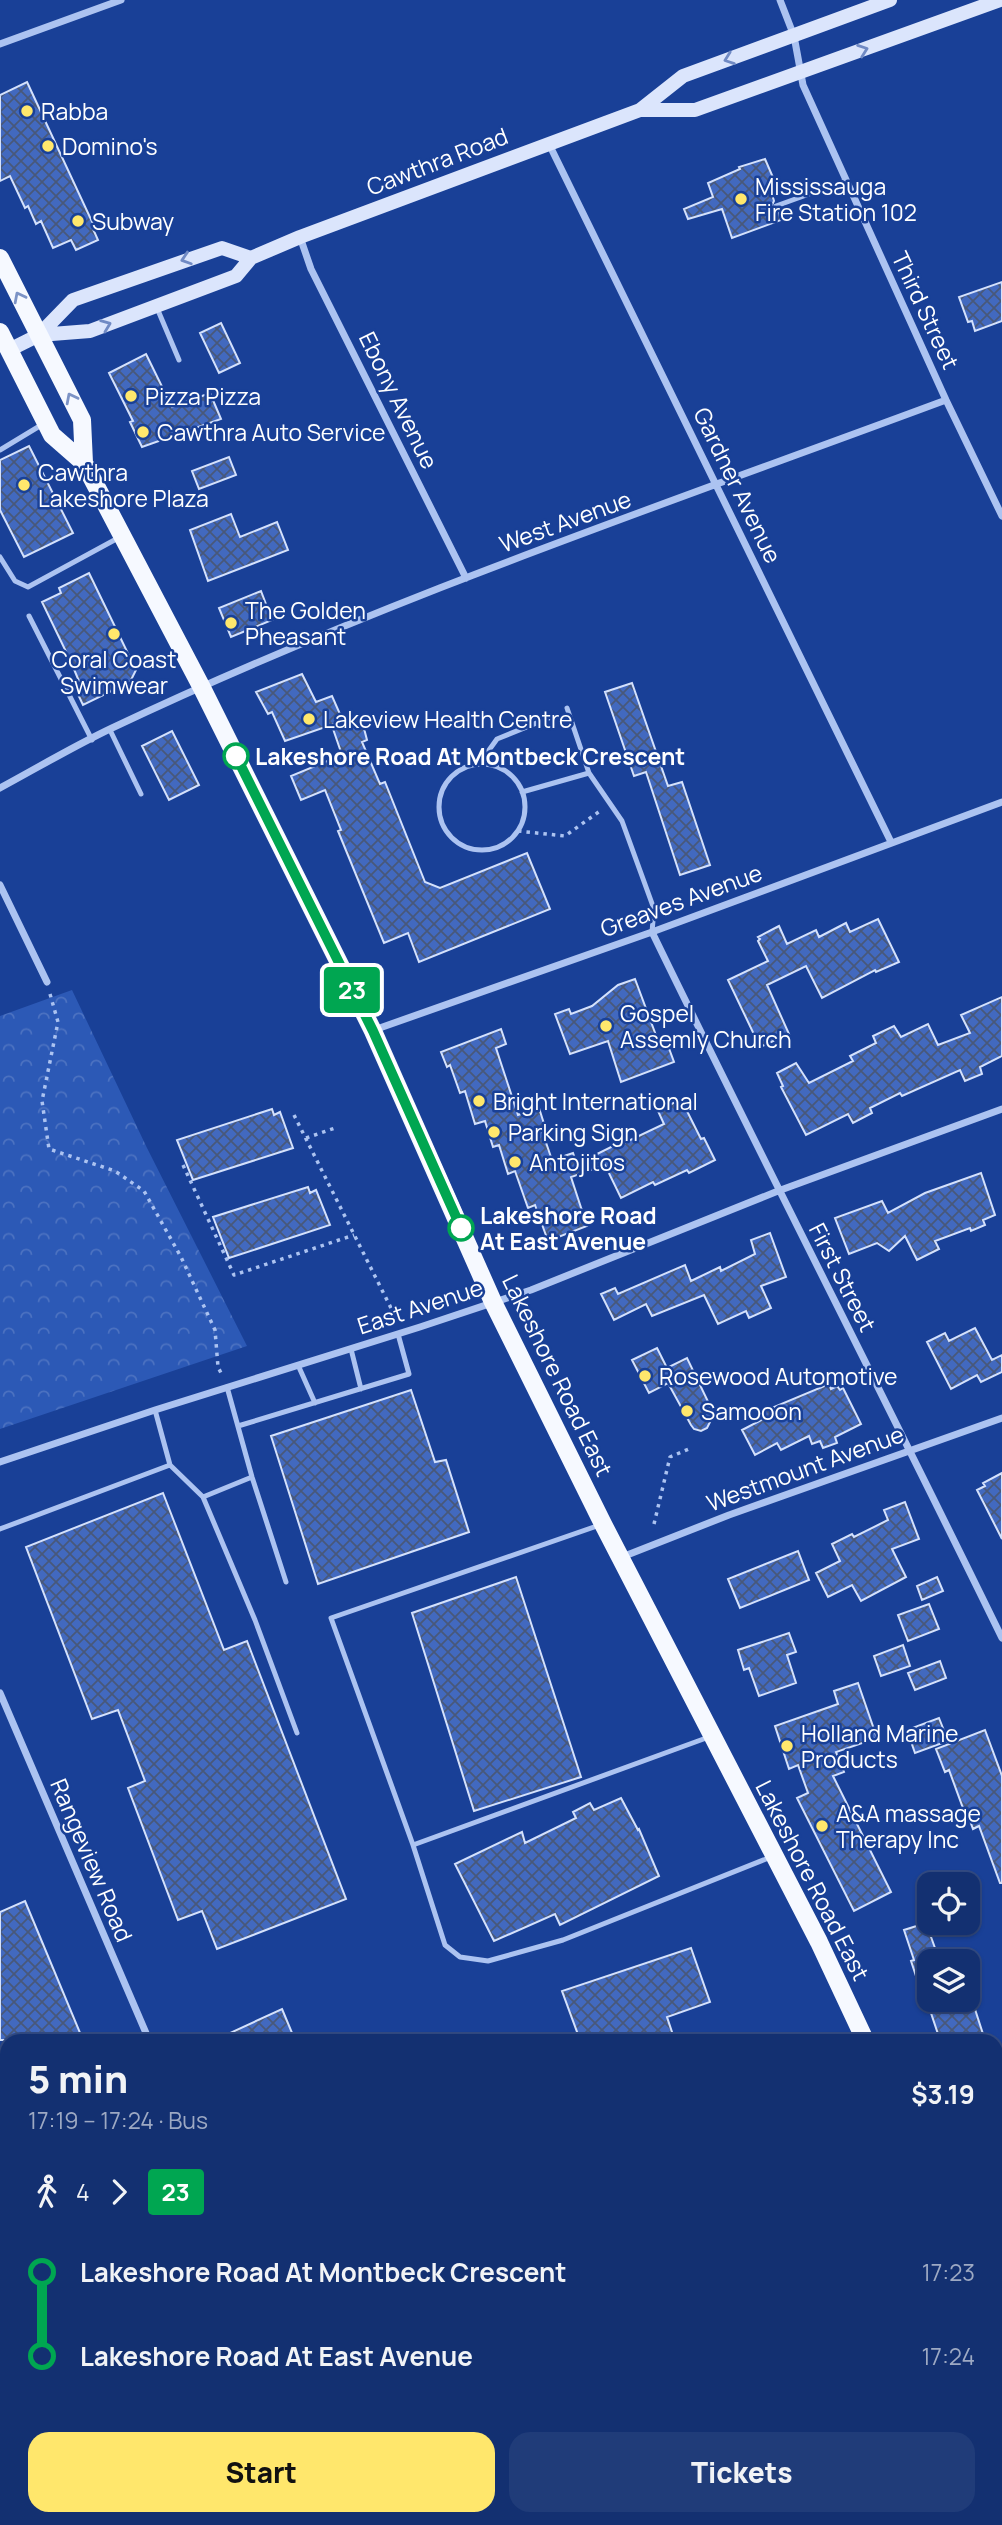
<!DOCTYPE html>
<html lang="en">
<head>
<meta charset="utf-8">
<style>
	body { margin:0; font-family:Manrope,sans-serif; background:#203c79; color:#f1f3f6; height:100vh; display:flex; flex-direction:column; font-size:26px; white-space:nowrap }
	* { box-sizing:border-box; margin:0 }
	p { font-size:23px; color:#9da9c3 }
	.icon { flex:none; width:38px; height:38px; fill:none; stroke:currentColor; stroke-width:2; stroke-linecap:round; stroke-linejoin:round }
	.map { position:relative; flex:1; overflow:hidden }
	.details { position:absolute; left:0px; top:2034px; width:1003px; height:492px; display:flex; flex-direction:column; background:#133071; border-radius:21px 21px 0 0; box-shadow:0 2px 5px #0004,0 0 0 2px #324b84 }
	.details>* { flex:none }
	.badge { padding:0 14px; border-radius:5px; font-size:24px; line-height:46px }
	.controls { position:absolute; left:917px; top:1872px; display:grid; gap:14px }
	.controls a { display:grid; place-items:center; width:63px; height:63px; border-radius:14px; background:#133071; box-shadow:0 2px 5px #0004,0 0 0 2px #324b84; font-size:35px }
	.map>.badge { position:absolute; translate:-50% -50%; box-shadow:0 0 0 4px #fff }
	.legs { display:flex; align-items:center; gap:10px; height:77px; padding:0 28px; font-size:23px }
	.legs p { margin-inline-start:auto }
	.head { display:flex; align-items:center; justify-content:space-between; height:119px; padding:0 28px }
	h1 { font-size:38px; font-weight:800; line-height:52px }
	.action { display:flex; gap:14px; margin-top:auto; padding:14px 28px }
	.action a { flex:1; height:80px; border-radius:21px; background:#ffe76c; color:#111; font-size:28px; font-weight:800; line-height:80px; text-align:center }
	.action a+a { background:#203c79; color:#f1f3f6 }
	ul { padding:0 28px; list-style:none }
	li { display:flex; align-items:center; gap:24px; height:84px; font-size:26px }
	li i { display:grid; place-items:center; width:10px; height:100%; margin:0 9px; background:currentColor }
	li i::after { content:''; width:18px; height:18px; margin:-9px; border:5px solid; border-radius:50%; background:#133071 }
	li p { margin-inline-start:auto }
	li:first-child i { background:linear-gradient(#0000 50%,currentColor 0) }
	li:last-child i { background:linear-gradient(currentColor 50%,#0000 0) }
	.map>svg:first-child { display:block }
	.forest { fill:url(#forest-crowns) }
	.building { fill:url(#building-cross-hatch); stroke:#d4e1fc; stroke-width:2 }
	.lines { fill:none; stroke-linecap:round; stroke-linejoin:round }
	.path { stroke:#acc3f1; stroke-width:3.5; stroke-dasharray:3.5 5; stroke-linecap:butt }
	.service { stroke:#acc3f1; stroke-width:5 }
	.minor { stroke:#acc3f1; stroke-width:7 }
	.secondary { stroke:#dbe5fc; stroke-width:14 }
	.primary { stroke:#f6f9ff; stroke-width:18 }
	.oneway { stroke:#708ac4 }
	.oneway2 { stroke:#7c93c6 }
	.line-1-casing { stroke:#fff; stroke-width:16 }
	.line-1 { stroke:#00a651; stroke-width:10 }
	.poi-dot { fill:#ffe76c; stroke:#194097; stroke-width:2.5 }
	.stop-1-dot { fill:#fff; stroke:#00a651; stroke-width:3.5 }
	.labels { text-anchor:middle; dominant-baseline:central; stroke-width:5; stroke-linejoin:round; paint-order:stroke }
	.poi-label { font-size:23px; fill:#fff; stroke:#194097; text-anchor:start }
	.street-label { font-size:23px; fill:#fff; stroke:#194097 }
	.stop-label { font-size:23px; font-weight:bold; fill:#fff; stroke:#194097; text-anchor:start }
</style>
</head>
<body>
<div class="map">
<svg width="1002" height="2525" viewBox="0 0 1002 2525">
	<defs>
		<pattern id="forest-crowns" width="20" height="18" patternUnits="userSpaceOnUse" patternTransform="scale(1.75)"><rect width="20" height="18" fill="#2c59b6"/><path d="M2 6a3 3 0 1 1 6 0M12 15a3 3 0 1 1 6 0" fill="none" stroke="#4c72c1"/></pattern>
		<pattern id="building-cross-hatch" width="8" height="8" patternUnits="userSpaceOnUse" patternTransform="scale(1.75)"><rect width="8" height="8" fill="#4269bf"/><path d="M0 0l8 8M0 8l8-8" fill="none" stroke="#48587a"/></pattern>
	</defs>
	<rect width="100%" height="100%" fill="#194097"/>
	<path class="forest" d="M72,990L147,1148L247,1346L0,1429V1016Z"/>
	<path class="building" d="M27,82L95,228L93,229L98,240L76,250L71,240L53,248L41,221L36,224L28,206L25,208L10,176L0,181V95Z
		M765,159L778,189L771,191L774,201L771,207L773,210L778,211L781,220L732,238L722,209L688,219L684,209L713,197L708,183L740,169L739,167Z
		M1002,282V321L975,331L972,321L968,322L959,297Z
		M221,323L240,363L219,373L200,333Z
		M146,354L172,407L210,393L221,419L142,447L130,422L133,421L109,373Z
		M29,446L73,533L24,557L0,510V460Z
		M229,457L236,475L199,489L192,471Z
		M231,514L240,537L277,522L288,550L208,581L190,530Z
		M89,573L136,670L130,682L83,705L75,688L81,686L71,662L42,602L61,593L59,588Z
		M261,591L272,620L231,637L219,608Z
		M302,674L316,702L332,696L343,721L285,741L272,712L268,714L256,692Z
		M632,683L668,786L682,782L710,865L680,875L646,772L634,776L605,692Z
		M361,717L367,740L362,742L380,784L385,782L425,882L440,888L527,853L550,909L419,962L408,933L384,943L338,831L341,830L325,790L301,800L291,776L342,755L332,726Z
		M172,731L199,785L169,800L142,746Z
		M878,919L899,962L876,972L875,970L822,998L806,966L767,985L789,1034L760,1047L728,980L768,961L758,941L760,939L758,937L779,926L787,944L816,930L819,937L846,923L850,932Z
		M635,979L657,1038L664,1035L674,1062L621,1082L608,1041L570,1054L555,1014L569,1009L571,1014L592,1006L618,985Z
		M1002,997V1056L980,1067L982,1074L965,1081L960,1070L902,1096L900,1093L870,1108L872,1113L853,1123L848,1114L806,1135L781,1087L783,1086L777,1073L796,1063L809,1083L853,1061L850,1056L876,1043L873,1036L894,1026L901,1037L928,1024L938,1045L970,1033L961,1015Z
		M501,1029L506,1044L496,1048L518,1115L539,1108L546,1130L542,1131L552,1160L573,1153L577,1164L619,1143L620,1145L664,1124L658,1111L681,1099L701,1139L704,1138L715,1160L689,1173L687,1170L655,1185L653,1182L621,1198L605,1165L571,1177L587,1226L548,1241L535,1205L528,1208L515,1171L508,1174L499,1145L493,1147L485,1121L475,1124L465,1091L460,1093L450,1065L447,1067L441,1052Z
		M272,1109L274,1115L280,1112L293,1148L193,1180L177,1140Z
		M981,1173L995,1215L983,1220L985,1225L971,1231L970,1228L935,1241L939,1249L917,1260L905,1236L889,1251L877,1243L849,1254L835,1218L882,1201L888,1213L925,1193Z
		M308,1187L310,1193L316,1190L330,1225L229,1258L213,1217Z
		M770,1233L786,1277L761,1286L771,1308L749,1318L746,1311L718,1324L704,1295L652,1316L646,1304L614,1320L601,1294L615,1288L618,1294L685,1265L691,1281L720,1267L721,1271L755,1254L751,1240Z
		M975,1328L992,1360L1002,1355V1372L981,1382L977,1375L951,1389L927,1342L945,1333L949,1341Z
		M657,1348L667,1368L687,1358L714,1414L707,1428L701,1431L694,1429L691,1425L668,1383L649,1393L632,1360Z
		M829,1384L831,1389L837,1386L840,1390L843,1388L861,1424L835,1437L837,1443L823,1448L820,1441L812,1444L809,1436L781,1450L777,1443L755,1455L742,1430L765,1418L762,1412Z
		M411,1390L435,1462L446,1460L469,1532L318,1584L271,1436Z
		M1002,1473V1539L977,1490L985,1486L983,1483Z
		M163,1493L224,1650L247,1641L346,1899L217,1949L202,1911L178,1920L128,1788L145,1781L118,1710L92,1719L26,1547Z
		M905,1502L919,1539L892,1549L906,1577L861,1601L852,1585L828,1597L816,1573L840,1561L832,1544L852,1534L854,1537L888,1520L884,1510Z
		M798,1551L809,1580L740,1608L728,1579Z
		M516,1577L581,1777L474,1811L412,1613Z
		M937,1577L943,1591L922,1600L917,1586Z
		M929,1604L939,1629L908,1641L898,1615Z
		M789,1633L796,1652L787,1655L796,1683L759,1696L749,1668L744,1670L738,1650Z
		M903,1645L910,1666L881,1676L874,1656Z
		M940,1661L946,1678L915,1690L908,1673Z
		M858,1683L877,1738L836,1752L844,1772L833,1776L891,1892L854,1911L797,1798L808,1793L798,1765L789,1769L775,1726L838,1704L834,1691Z
		M939,1718L948,1741L915,1753L907,1730Z
		M985,1730L1002,1776V1883H1000L979,1826L973,1829L969,1818L967,1819L949,1770L945,1772L936,1749Z
		M621,1798L638,1830L639,1829L659,1876L560,1925L555,1914L494,1941L455,1864L522,1832L525,1843L576,1818L573,1812L590,1803L594,1810Z
		M25,1901L83,2040H0V1912Z
		M926,1923L940,1962H929V1996H927L919,1975L916,1976L911,1961L914,1960L904,1930Z
		M691,1948L710,2002L667,2017L673,2035L655,2040H580L562,1991Z
		M938,2000H972L983,2034L963,2040H940L928,2004Z
		M282,2009L295,2040H215Z"/>
	<g class="lines">
		<path class="path" d="M518,831L565,836L600,811
			M50,994L58,1022L42,1101L49,1149L115,1171L144,1191L181,1257L215,1330L218,1367L222,1375
			M294,1115L391,1308
			M306,1138L335,1128
			M183,1165L234,1275L354,1235
			M654,1524L670,1457L691,1448
			M996,2466L1002,2477
			M17,2525L59,2518"/>
		<path class="service" d="M776,206L845,181
			M157,308L179,360
			M0,450L43,424
			M0,557L15,581L28,587L120,537
			M29,616L92,740
			M567,708L589,773L622,821L654,909L652,932
			M110,730L141,794
			M479,764L497,739L554,716
			M439 807a43 43 0 1 1 86 0a43 43 0 1 1-86 0Z
			M522,792L589,773
			M351,1349L361,1389
			M298,1365L315,1403
			M227,1387L252,1477L286,1582
			M155,1410L170,1465
			M238,1426L409,1374L398,1334
			M203,1497L255,1620L297,1733
			M600,1525L331,1618L413,1845L445,1945L460,1957L488,1961L563,1940L771,1857
			M0,1529L170,1465L203,1497L252,1477
			M413,1845L709,1737"/>
		<path class="minor" d="M780,0L794,36L803,85L946,400L1002,516
			M0,44L121,0
			M549,144L891,842
			M300,237L311,269L466,578
			M0,788C37,768 74,746 112,728C382,600 666,504 946,400
			M0,885L47,982
			M652,932C767,1169 887,1402 1002,1638
			M374,1030L652,932L1002,802
			M0,1462L155,1410L420,1327L531,1290L778,1191L1002,1109
			M622,1557L729,1515L1002,1418
			M0,1693L149,2040
			M996,2060L1002,2058
			M354,2518L357,2525
			M185,2525L225,2518"/>
		<path class="secondary" d="M640,110H695L1000,0
			M39,335L90,331L236,276L251,258L300,237L640,110L683,76L890,0
			M9,350L39,335L73,300L222,248L251,258"/>
		<path class="primary" d="M0,258L82,420L84,463
			M0,332L52,435L84,463L202,688L373,1031L493,1302L603,1524L819,1942L865,2040
			M996,2310L1002,2323"/>
	</g>
	<defs><path id="oneway-chevron" d="M-2-3.5L2.5 0L-2 3.5" fill="none" stroke-width="1.6" stroke-linecap="round" stroke-linejoin="round" transform="scale(1.75)"/></defs>
	<g class="oneway">
		<use href="#oneway-chevron" transform="translate(863 50) rotate(-20)"/>
		<use href="#oneway-chevron" transform="translate(729 59) rotate(160)"/>
		<use href="#oneway-chevron" transform="translate(186 259) rotate(162)"/>
		<use href="#oneway-chevron" transform="translate(106 325) rotate(-21)"/>
	</g>
	<g class="oneway2">
		<use href="#oneway-chevron" transform="translate(19 297) rotate(-117)"/>
		<use href="#oneway-chevron" transform="translate(71 398) rotate(-117)"/>
	</g>
	<g class="lines">
		<g class="line-1-casing">
			<path id="line-1" d="M236,756L373,1031L461,1228"/>
		</g>
		<use href="#line-1" class="line-1"/>
	</g>
	<g class="poi-dot">
		<circle cx="27" cy="111" r="7"/>
		<circle cx="48" cy="146" r="7"/>
		<circle cx="741" cy="199" r="7"/>
		<circle cx="78" cy="221" r="7"/>
		<circle cx="131" cy="396" r="7"/>
		<circle cx="143" cy="432" r="7"/>
		<circle cx="24" cy="485" r="7"/>
		<circle cx="231" cy="623" r="7"/>
		<circle cx="114" cy="634" r="7"/>
		<circle cx="309" cy="719" r="7"/>
		<circle cx="606" cy="1026" r="7"/>
		<circle cx="479" cy="1101" r="7"/>
		<circle cx="494" cy="1132" r="7"/>
		<circle cx="515" cy="1162" r="7"/>
		<circle cx="645" cy="1376" r="7"/>
		<circle cx="687" cy="1411" r="7"/>
		<circle cx="787" cy="1746" r="7"/>
		<circle cx="822" cy="1826" r="7"/>
	</g>
	<g class="stop-1-dot">
		<circle cx="236" cy="756" r="12"/>
		<circle cx="461" cy="1228" r="12"/>
	</g>
	<g class="labels">
		<g class="poi-label">
			<text x="41" y="111">Rabba</text>
			<text x="62" y="146">Domino's</text>
			<text x="755" y="186">Mississauga<tspan x="755" dy="26">Fire Station 102</tspan></text>
			<text x="92" y="221">Subway</text>
			<text x="145" y="396">Pizza Pizza</text>
			<text x="157" y="432">Cawthra Auto Service</text>
			<text x="38" y="472">Cawthra<tspan x="38" dy="26">Lakeshore Plaza</tspan></text>
			<text x="245" y="610">The Golden<tspan x="245" dy="26">Pheasant</tspan></text>
			<text x="114" y="659" text-anchor="middle">Coral Coast<tspan x="114" dy="26">Swimwear</tspan></text>
			<text x="323" y="719">Lakeview Health Centre</text>
			<text x="620" y="1013">Gospel<tspan x="620" dy="26">Assemly Church</tspan></text>
			<text x="493" y="1101">Bright International</text>
			<text x="508" y="1132">Parking Sign</text>
			<text x="529" y="1162">Antojitos</text>
			<text x="659" y="1376">Rosewood Automotive</text>
			<text x="701" y="1411">Samooon</text>
			<text x="801" y="1733">Holland Marine<tspan x="801" dy="26">Products</tspan></text>
			<text x="836" y="1813">A&amp;A massage<tspan x="836" dy="26">Therapy Inc</tspan></text>
		</g>
		<g class="street-label">
			<text transform="translate(437 161) rotate(-21)">Cawthra Road</text>
			<text transform="translate(926 310) rotate(65)">Third Street</text>
			<text transform="translate(399 400) rotate(64)">Ebony Avenue</text>
			<text transform="translate(738 485) rotate(64)">Gardner Avenue</text>
			<text transform="translate(565 521) rotate(-20)">West Avenue</text>
			<text transform="translate(681 900) rotate(-20)">Greaves Avenue</text>
			<text transform="translate(843 1277) rotate(63)">First Street</text>
			<text transform="translate(420 1306) rotate(-18)">East Avenue</text>
			<text transform="translate(558 1375) rotate(64)">Lakeshore Road East</text>
			<text transform="translate(805 1468) rotate(-20)">Westmount Avenue</text>
			<text transform="translate(92 1860) rotate(67)">Rangeview Road</text>
			<text transform="translate(813 1880) rotate(63)">Lakeshore Road East</text>
		</g>
		<g class="stop-label">
			<text x="255" y="756">Lakeshore Road At Montbeck Crescent</text>
			<text x="480" y="1215">Lakeshore Road<tspan x="480" dy="26">At East Avenue</tspan></text>
		</g>
	</g>
</svg>
<div class="controls">
<a><svg class="icon" aria-label="locate" viewBox="0 0 24 24"><circle cx="12" cy="12" r="6"/><path d="M12 2v4M12 18v4M2 12h4M18 12h4"/></svg></a>
<a><svg class="icon" aria-label="layers" viewBox="0 0 24 24"><path d="M12 4l9 5-9 5-9-5zM3 14l9 5 9-5"/></svg></a>
</div>
<b class="badge" style="left:352px;top:990px;background:#00a651;color:#fff">23</b>
<section class="details">
<div class="head"><div><h1>5 min</h1><p>17:19 – 17:24 · Bus</p></div><b>$3.19</b></div>
<div class="legs"><svg class="icon" aria-label="walk" viewBox="0 0 24 24"><circle cx="13" cy="4" r="2"/><path d="M13 8l-2 6 4 7M11 14l-3 7M7 12l3-4h3l4 4"/></svg>4<svg class="icon" aria-label="forward" viewBox="0 0 24 24"><path d="M9 5l7 7-7 7"/></svg><b class="badge" style="background:#00a651;color:#fff">23</b></div>
<ul>
<li><i style="color:#00a651"></i><b>Lakeshore Road At Montbeck Crescent</b><p>17:23</p></li>
<li><i style="color:#00a651"></i><b>Lakeshore Road At East Avenue</b><p>17:24</p></li>
</ul>
<div class="action"><a>Start</a><a>Tickets</a></div>
</section>
</div>
</body>
</html>
